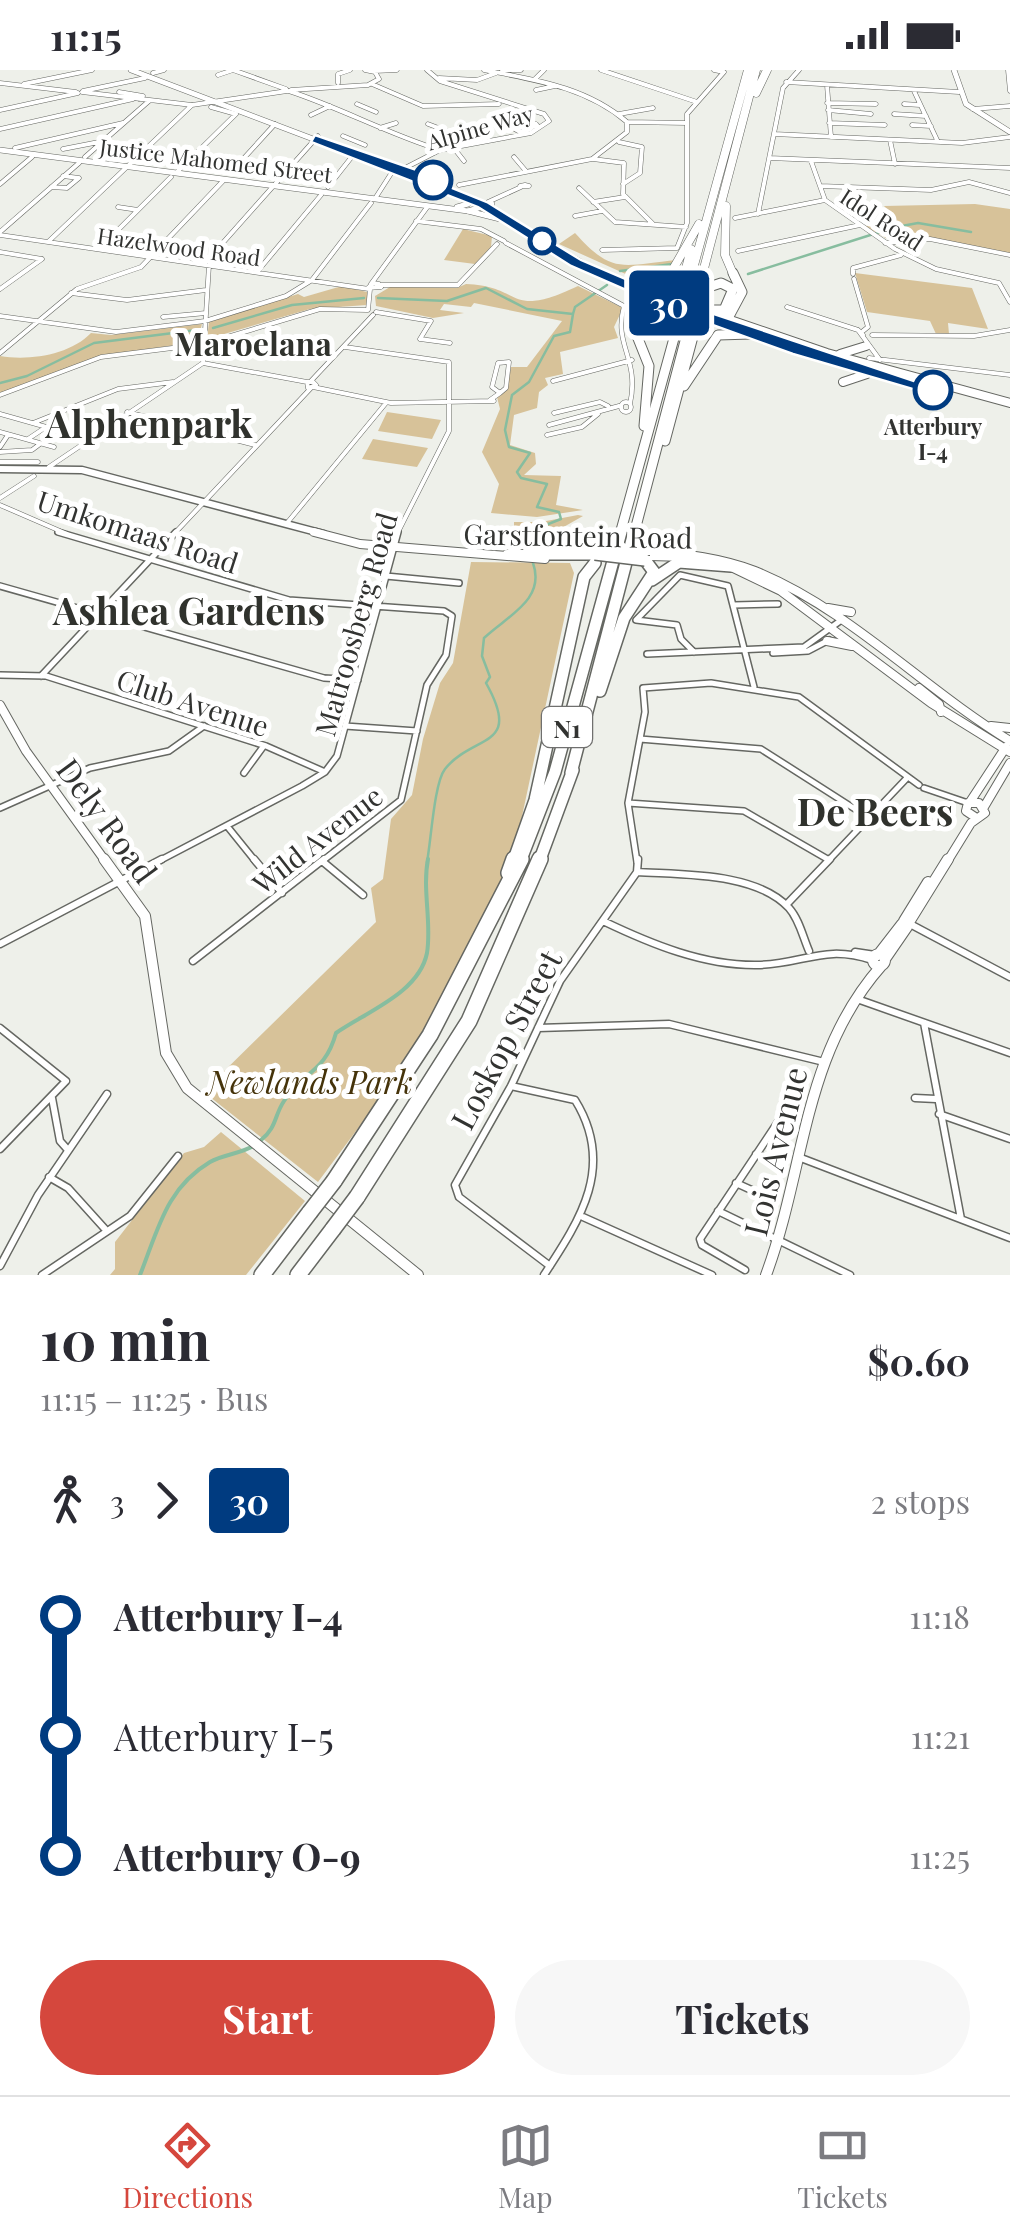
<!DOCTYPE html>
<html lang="en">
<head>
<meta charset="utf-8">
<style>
	body { margin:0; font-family:"Playfair Display",serif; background:#f7f7f7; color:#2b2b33; height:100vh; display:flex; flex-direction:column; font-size:38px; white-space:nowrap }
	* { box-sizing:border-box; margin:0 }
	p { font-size:32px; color:#7c7c81 }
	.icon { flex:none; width:55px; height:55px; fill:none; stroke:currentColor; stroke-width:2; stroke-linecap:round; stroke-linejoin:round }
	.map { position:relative; height:1205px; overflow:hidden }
	.panel { display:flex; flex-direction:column; background:#fff; flex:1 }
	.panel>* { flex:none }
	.badge { padding:0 20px; border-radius:8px; font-size:35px; line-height:65px }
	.map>.badge { position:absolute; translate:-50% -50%; box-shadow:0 0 0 5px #fff }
	.legs { display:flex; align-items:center; gap:15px; height:110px; padding:0 40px; font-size:32px }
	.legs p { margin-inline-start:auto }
	.overview { display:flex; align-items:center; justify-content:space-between; height:170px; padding:0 40px }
	h1 { font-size:55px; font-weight:700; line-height:75px }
	.cta { display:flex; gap:20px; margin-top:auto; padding:20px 40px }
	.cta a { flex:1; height:115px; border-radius:60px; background:#d5473d; color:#fff; font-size:40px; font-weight:700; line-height:115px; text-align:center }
	.cta a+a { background:#f7f7f7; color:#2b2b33 }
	ul { padding:0 40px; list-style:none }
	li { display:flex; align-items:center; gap:35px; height:120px; font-size:38px }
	li i { display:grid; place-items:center; width:15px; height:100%; margin:0 12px; background:currentColor }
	li i::after { content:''; width:25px; height:25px; margin:-12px; border:8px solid; border-radius:50%; background:#fff }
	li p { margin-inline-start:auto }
	li:first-child i { background:linear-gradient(#0000 50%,currentColor 0) }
	li:last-child i { background:linear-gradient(currentColor 50%,#0000 0) }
	.status { display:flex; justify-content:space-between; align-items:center; height:70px; padding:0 50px; background:#fff; direction:ltr }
	.status svg { height:28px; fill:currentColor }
	.dock { display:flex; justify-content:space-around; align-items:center; height:140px; border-top:2px solid #e1e1e2; background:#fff; font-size:28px; color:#7c7c81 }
	.dock a { display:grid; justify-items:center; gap:5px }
	.dock .on { color:#d5473d }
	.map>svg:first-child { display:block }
	.green { fill:#d7c299 }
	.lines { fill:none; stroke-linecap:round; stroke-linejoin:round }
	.stream-far1 { stroke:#87bd9f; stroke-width:2.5 }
	.stream { stroke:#87bd9f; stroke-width:4 }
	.street-far2-casing { stroke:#656762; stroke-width:5 }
	.street-far1-casing { stroke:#656762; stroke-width:8 }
	.street-casing { stroke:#656762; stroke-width:9 }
	.secondary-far3-casing { stroke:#656762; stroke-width:6 }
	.secondary-far2-casing { stroke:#656762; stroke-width:9 }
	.secondary-far1-casing { stroke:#656762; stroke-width:10 }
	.secondary-casing { stroke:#656762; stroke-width:12 }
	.primary-far1-casing { stroke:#656762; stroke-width:6 }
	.primary-casing { stroke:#656762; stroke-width:10 }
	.highway-far3-casing { stroke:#656762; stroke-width:9 }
	.highway-far2-casing { stroke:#656762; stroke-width:11 }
	.highway-far1-casing { stroke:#656762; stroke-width:14 }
	.highway-casing { stroke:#656762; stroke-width:18 }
	.street-far2 { stroke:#fff; stroke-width:4 }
	.street-far1 { stroke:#fff; stroke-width:5 }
	.street { stroke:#fff; stroke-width:6 }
	.secondary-far3 { stroke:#fff; stroke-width:5 }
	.secondary-far2 { stroke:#fff; stroke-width:6 }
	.secondary-far1 { stroke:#fff; stroke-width:8 }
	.secondary { stroke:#fff; stroke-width:10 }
	.primary-far1 { stroke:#fff; stroke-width:5 }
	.primary { stroke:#fff; stroke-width:8 }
	.highway-far3 { stroke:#fff; stroke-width:8 }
	.highway-far2 { stroke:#fff; stroke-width:9 }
	.highway-far1 { stroke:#fff; stroke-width:11 }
	.highway { stroke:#fff; stroke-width:15 }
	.secondary-bridge-casing { stroke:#656762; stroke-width:10; stroke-linecap:butt }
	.primary-bridge-casing { stroke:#656762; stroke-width:10; stroke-linecap:butt }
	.highway-bridge-far2-casing { stroke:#656762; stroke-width:11; stroke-linecap:butt }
	.highway-bridge-far1-casing { stroke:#656762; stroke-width:14; stroke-linecap:butt }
	.highway-bridge-casing { stroke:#656762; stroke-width:18; stroke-linecap:butt }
	.secondary-bridge { stroke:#fff; stroke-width:8 }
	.primary-bridge { stroke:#fff; stroke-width:8 }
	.highway-bridge-far2 { stroke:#fff; stroke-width:9 }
	.highway-bridge-far1 { stroke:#fff; stroke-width:11 }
	.highway-bridge { stroke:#fff; stroke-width:15 }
	.line-1 { fill:#003b80; stroke:#fff; stroke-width:2.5 }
	.stop-1-dot { fill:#fff; stroke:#003b80; stroke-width:5 }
	.labels { text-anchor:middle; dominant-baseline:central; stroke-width:10; stroke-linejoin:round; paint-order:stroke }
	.far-street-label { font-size:22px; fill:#323331; stroke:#fff }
	.far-stop-label { font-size:22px; font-weight:bold; fill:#323331; stroke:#fff }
	.shield { fill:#fff; stroke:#70706f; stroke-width:2.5 }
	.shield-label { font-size:25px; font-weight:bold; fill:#323331 }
	.street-label { font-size:28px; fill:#323331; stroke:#fff }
	.far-district-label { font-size:32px; font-weight:bold; fill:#30322d; stroke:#fff }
	.near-street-label { font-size:32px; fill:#323331; stroke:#fff }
	.near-park-label { font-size:32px; font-style:italic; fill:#45330a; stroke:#fff }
	.district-label { font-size:38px; font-weight:bold; fill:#30322d; stroke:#fff }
</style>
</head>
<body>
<div class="status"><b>11:15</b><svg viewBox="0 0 49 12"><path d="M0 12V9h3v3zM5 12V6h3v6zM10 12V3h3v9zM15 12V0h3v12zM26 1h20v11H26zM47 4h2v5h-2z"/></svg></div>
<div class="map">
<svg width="1010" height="1205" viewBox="0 0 1010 1205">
	<rect width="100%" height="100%" fill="#eef0ea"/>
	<path class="green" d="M975,134L1010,139V184L930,167L889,170L865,156L895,148L884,136Z
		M463,159L492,166L491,177L475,194L444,190Z
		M575,163C612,204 620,196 677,190L662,214L650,215L559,174Z
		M855,203L972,218L988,259L948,253L949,264H936L930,251L867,242Z
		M466,214C524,216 507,250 578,216L623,238L614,257L618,268L560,282L563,304L545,308L548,315L539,322L537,338L514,345L510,375L535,383L536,394L524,405L561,406L556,435L583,440L537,447L491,443L499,414L482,382L500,339L497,327L507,320L511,297H527L562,251L474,233L471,237L444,234L440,240L464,243L433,248L376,236L375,226L390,217L457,218Z
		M342,216L367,222V235L310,239L207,269L209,252L298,224L304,227Z
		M202,254L197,272L99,286L0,323V286C29,291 70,285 91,263L111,265Z
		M387,342L441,350L432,369L378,361Z
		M373,369L428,378L417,397L362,389Z
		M578,445L583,446L553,463L545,474L555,479L530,480L526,470L531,459L521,470L523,480L508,481L514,474V452H541Z
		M471,492L570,493L574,503L515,779L441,947L318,1112L210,1027V1015L376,852L371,818L383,809L391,749L412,725L423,669L440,613L453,593Z
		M221,1062L305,1131L246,1205H110L115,1199V1172L184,1083L204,1077Z"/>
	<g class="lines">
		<path class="stream-far1" d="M891,158L918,153L971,162
			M620,201L672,194
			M748,204L883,161
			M378,228L447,231L486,218L527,239L573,244L575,237L607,215
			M213,258L292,235L364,228
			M0,313L27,306L94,273L197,260
			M527,480L528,462L561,449L559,442L537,437L547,414L521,408L517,402L530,383L509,377L505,360L512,325L529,312L554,266L570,262L573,244
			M427,792C431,772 434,713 445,699C474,663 523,679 486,613L490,607L482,586L484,568C507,546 546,530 533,493"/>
		<path class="stream" d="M261,1070C277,1057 274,1046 284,1031C303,1001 325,1003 336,963C366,942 419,923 427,883C432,853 422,820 428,789
			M140,1205C158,1160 166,1118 210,1092C224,1084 241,1084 255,1075"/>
		<g class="street-far2-casing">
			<path id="street-far2" d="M502,0H521
				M601,0L697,32
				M1008,0L1010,21
				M374,1L397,0
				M153,3L164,0
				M218,5L233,0L286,19
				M439,8L477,10L496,3
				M534,10L544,0
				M786,12L959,22
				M0,13L76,22
				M338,13V4L350,0
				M24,14L92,0
				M372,14L423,36L499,34
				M827,15L831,67
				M291,20L368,15L379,9L375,2L365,0
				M536,20L555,16
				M83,21L145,8
				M289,21C341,38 388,64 440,80
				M914,21L938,72
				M82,22L192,35L287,21
				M119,22L143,26L139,29
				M827,33L876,34
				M357,34L376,42
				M904,34L920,35
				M973,39L1010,36
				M0,40L78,23
				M828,40L871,44
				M619,44L653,38
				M894,44L926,46
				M311,45L330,36
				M514,46L536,54
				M502,52L520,62L537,55
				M627,52L687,53
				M829,53L885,55
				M428,54L473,71
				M912,55L931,56
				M380,58L396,53
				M0,59L133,29
				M774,64L962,73L1010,67
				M343,66L365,75
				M890,70L895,94
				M619,72L642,77L640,103L623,114
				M453,77L464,91
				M15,78L123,53
				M63,79L99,72
				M85,87L149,31
				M514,87L525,100
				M769,88L1010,98
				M593,89L624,93L623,124L653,154
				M811,91L825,130L895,179L936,199L999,213L1010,232
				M234,99L275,54
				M403,99L440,80L531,63L549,51L544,44L440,11L427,0
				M178,101L236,44L211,37
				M0,114L32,87
				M459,115L592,89L627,62V52C586,17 536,10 484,0
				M525,115L529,116H520Z
				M820,116L931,120L969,112L1010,123
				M51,117L67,118L79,108L63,106
				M328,117L354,84
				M579,118L615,152L686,157
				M376,127L394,99
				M488,132L521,117
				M593,132L625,127
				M118,137L138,140
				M758,144L783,18L799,0
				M575,146L602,141
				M735,148L825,130
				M416,151L481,159L504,171
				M0,162L79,93
				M0,165L369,219
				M49,171L192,35
				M506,173L624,236C613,276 640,288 630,334
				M885,173L930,169L1010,185
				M99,179L171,107
				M602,180L677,178L687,153V44L724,2L714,0
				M738,181L860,155
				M0,182L42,189
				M204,194L318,66
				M257,202L321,125
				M853,204V198L901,185
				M854,209L868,257L863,261
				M373,213L379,214L381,217L368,218Z
				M371,214L428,136
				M381,215H458L497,174
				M0,219L42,189
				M71,223L127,230L206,220
				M787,237L858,260
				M368,240L370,219
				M376,242L431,251L420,269L450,273
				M0,246L116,262L205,251L286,226L312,210L371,133
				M163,247L206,243
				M863,265L858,260L880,290
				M872,265L974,266L1010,260
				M345,277L449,292V361L397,464
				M0,283L77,219L141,197L223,111
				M869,288L1010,305
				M509,292L506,318L500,323L492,317L498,293Z
				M203,293L307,312
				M553,311L632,290
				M307,312H313L316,315L308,318Z
				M310,312L373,245
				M313,317L391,333L494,331
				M0,325L101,287L204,274L320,239L367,240
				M490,330L500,323
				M621 337a5 5 0 1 1 10 0a5 5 0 1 1-10 0Z
				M127,342L255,375
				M554,343L600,332L608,336
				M0,344L89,369
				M33,353L118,319L173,312
				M549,355L619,336
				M0,362L54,377
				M547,365L582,357L598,344
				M28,369L46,357
				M0,377L8,365
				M0,382L32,380L40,374
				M0,392H38
				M49,397L203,293L209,195
				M0,428L34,406
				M0,435L67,464
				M287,453L386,333
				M174,464L311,318"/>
		</g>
		<g class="street-far1-casing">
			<path id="street-far1" d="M58,462L289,530L444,541L452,546L446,585L427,615L401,730L321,792
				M386,506L459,513
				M0,516L324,608L358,610
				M734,535L778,534
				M694,582L681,569L677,555L636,550L680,505L728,516L754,617
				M773,583L808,581L829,570
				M647,584L804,577L840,551
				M0,605L46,606L266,676L325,702
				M41,606L176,462
				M345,656L417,661
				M640,669L761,679L869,748
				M244,703L263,677
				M924,718L968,733
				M628,733L744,741L829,790
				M0,738L90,698L169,681L204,656
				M227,756L256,792
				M157,792L302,716L325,702L337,686L398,462
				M637,792L628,733L645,642L643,618L711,613L799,627L919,715
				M827,792L906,709"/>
		</g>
		<g class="street-casing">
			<path id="street" d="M254,789L282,823
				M322,791L363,825
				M637,802C682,805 756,802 789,838C799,849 803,867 809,881
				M786,835L830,789
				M603,851C651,874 704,896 758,895C804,894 824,874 872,890
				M910,854L1010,907
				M0,874L162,789
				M855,882L875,885
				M193,891L324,789
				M857,929L1010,983
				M924,953L961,1149
				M0,958L66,1011L0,1079
				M538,958L669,954L820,991
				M511,1016L575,1030C616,1096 580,1150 544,1205
				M52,1028L60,1071L68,1080
				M915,1028L936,1029
				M939,1044L1010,1069
				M756,1084L780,1093
				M801,1088L1010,1168
				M49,1107L68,1118L105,1159
				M736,1113L771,1129
				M718,1141L850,1205
				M583,1147L712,1205
				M0,1196L38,1125L107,1024
				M550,1196L459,1127L455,1115L511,1016L560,911L637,802L638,789
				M745,1200L702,1175L700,1169L800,1019
				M42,1205L130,1146L178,1086"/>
		</g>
		<g class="secondary-far3-casing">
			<path id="secondary-far3" d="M954,0L966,34L1010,62
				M0,80L468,141L492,134"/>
		</g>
		<g class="secondary-far2-casing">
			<path id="secondary-far2" d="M0,399L82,400L324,464"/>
		</g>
		<g class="secondary-far1-casing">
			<path id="secondary-far1" d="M314,462L360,474L545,489
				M650,481C686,484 721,488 755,501C849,539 924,619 1010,671
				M507,484H538
				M650,486L686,487
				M729,496L781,521L931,633L1010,682
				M828,538L851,542
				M827,571L852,576
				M919,618L939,634L941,642
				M0,635L26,681L106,792
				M991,656L1010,658
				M970,732L1006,677
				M984,737L1010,693
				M947,792L971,753L985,743L979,733H968L966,741L975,747"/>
		</g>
		<g class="secondary-casing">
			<path id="secondary" d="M104,789L145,846L166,983L187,1018L418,1205
				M904,851L928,812
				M909,852L948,789
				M873 890a6 6 0 1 1 12 0a6 6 0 1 1-12 0Z
				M878,885L902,854
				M885,889L907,857
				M766,1205C806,1097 802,985 882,895"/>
		</g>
		<g class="primary-far1-casing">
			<path id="primary-far1" d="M131,0L461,125L606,206
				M457,137L468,134L469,129
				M468,141L500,149"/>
		</g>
		<g class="primary-casing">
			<path id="primary" d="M600,203L665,231
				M704,241L827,283L1010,333
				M776,273L919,316
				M840,284L866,276
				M843,312L867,304"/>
		</g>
		<g class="highway-far3-casing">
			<path id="highway-far3" d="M756,23L767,0
				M726,136L725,185L734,206
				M669,206L699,154
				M684,206L691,179
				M691,206L748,0
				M702,206L756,0"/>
		</g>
		<g class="highway-far2-casing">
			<path id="highway-far2" d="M633,213L664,214L670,203
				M668,236L655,237L642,253L644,260L668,261L684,203
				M713,250H727L742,222L733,203
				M684,316L718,265L751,264
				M644,356L649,296L633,256L659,223
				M665,371L706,218L721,213L733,219L724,240H701
				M620,464L692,203
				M634,464L703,203"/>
		</g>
		<g class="highway-far1-casing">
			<path id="highway-far1" d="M537,484H595
				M652,510L679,492L731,496
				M600,621L624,548L654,502L645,490
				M571,703L634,462
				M513,792L535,730L584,507L595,493
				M520,792L555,702L621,462
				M539,792L573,700"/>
		</g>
		<g class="highway-casing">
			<path id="highway" d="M509,803L514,789
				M334,1111L430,965L521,789
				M357,1127L469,951L540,789
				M262,1205L310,1142
				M298,1205L333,1159"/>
		</g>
		<use href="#street-far2" class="street-far2"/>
		<use href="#street-far1" class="street-far1"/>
		<use href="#street" class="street"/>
		<use href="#secondary-far3" class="secondary-far3"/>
		<use href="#secondary-far2" class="secondary-far2"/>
		<use href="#secondary-far1" class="secondary-far1"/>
		<use href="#secondary" class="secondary"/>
		<use href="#primary-far1" class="primary-far1"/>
		<use href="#primary" class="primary"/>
		<use href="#highway-far3" class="highway-far3"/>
		<use href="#highway-far2" class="highway-far2"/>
		<use href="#highway-far1" class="highway-far1"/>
		<use href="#highway" class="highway"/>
		<g class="secondary-bridge-casing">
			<path id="secondary-bridge" d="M610,481H650"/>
		</g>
		<g class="primary-bridge-casing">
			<path id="primary-bridge" d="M665,231L708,248"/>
		</g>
		<g class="highway-bridge-far2-casing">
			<path id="highway-bridge-far2" d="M668,236L679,237"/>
		</g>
		<g class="highway-bridge-far1-casing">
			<path id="highway-bridge-far1" d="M595,484L645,490"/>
		</g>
		<g class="highway-bridge-casing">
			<path id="highway-bridge" d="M310,1142L334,1111
				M333,1159L357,1127"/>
		</g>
		<use href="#secondary-bridge" class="secondary-bridge"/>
		<use href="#primary-bridge" class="primary-bridge"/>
		<use href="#highway-bridge-far2" class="highway-bridge-far2"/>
		<use href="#highway-bridge-far1" class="highway-bridge-far1"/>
		<use href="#highway-bridge" class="highway-bridge"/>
	</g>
	<path class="line-1" d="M315,65L437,107V112L487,132L581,190L684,234L941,320L933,325L793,284L674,241L571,196L478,137L311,72Z"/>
	<g class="stop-1-dot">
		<circle cx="433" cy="110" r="18"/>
		<circle cx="542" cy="171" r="12"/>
		<circle cx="933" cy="320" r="18"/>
	</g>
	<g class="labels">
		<g class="far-street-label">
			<text transform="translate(480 57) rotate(-16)">Alpine Way</text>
			<text transform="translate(216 90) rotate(7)">Justice Mahomed Street</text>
			<text transform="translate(882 149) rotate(33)">Idol Road</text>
			<text transform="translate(179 176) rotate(8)">Hazelwood Road</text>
		</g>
		<g class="far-stop-label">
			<text x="933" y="356">Atterbury<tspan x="933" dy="25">I-4</tspan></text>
		</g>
		<rect class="shield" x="542" y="637" width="50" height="40" rx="8"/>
		<g class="shield-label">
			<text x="567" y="657">N1</text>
		</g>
		<g class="street-label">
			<text transform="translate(138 461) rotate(18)">Umkomaas Road</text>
			<text transform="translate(578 465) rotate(1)">Garstfontein Road</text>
			<text transform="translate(355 554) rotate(-74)">Matroosberg Road</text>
			<text transform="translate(193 632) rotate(18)">Club Avenue</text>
			<text transform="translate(317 769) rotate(-38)">Wild Avenue</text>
		</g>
		<g class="far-district-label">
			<text x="253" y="272">Maroelana</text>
		</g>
		<g class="near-street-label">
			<text transform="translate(108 750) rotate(54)">Dely Road</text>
			<text transform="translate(505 969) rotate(-62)">Loskop Street</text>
			<text transform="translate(774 1081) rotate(-76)">Lois Avenue</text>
		</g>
		<g class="near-park-label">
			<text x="310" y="1010">Newlands Park</text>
		</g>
		<g class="district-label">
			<text x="149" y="352">Alphenpark</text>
			<text x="189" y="539">Ashlea Gardens</text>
			<text x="875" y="740">De Beers</text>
		</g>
	</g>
</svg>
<b class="badge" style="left:669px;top:233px;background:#003b80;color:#fff">30</b>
</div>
<section class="panel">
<div class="overview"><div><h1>10 min</h1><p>11:15 – 11:25 · Bus</p></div><b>$0.60</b></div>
<div class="legs"><svg class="icon" aria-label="walk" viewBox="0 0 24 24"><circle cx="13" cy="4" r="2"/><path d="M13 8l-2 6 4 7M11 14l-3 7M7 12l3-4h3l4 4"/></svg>3<svg class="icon" aria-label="forward" viewBox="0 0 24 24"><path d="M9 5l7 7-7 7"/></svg><b class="badge" style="background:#003b80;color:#fff">30</b><p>2 stops</p></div>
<ul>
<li><i style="color:#003b80"></i><b>Atterbury I-4</b><p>11:18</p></li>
<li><i style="color:#003b80"></i><span>Atterbury I-5</span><p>11:21</p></li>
<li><i style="color:#003b80"></i><b>Atterbury O-9</b><p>11:25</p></li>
</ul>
<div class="cta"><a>Start</a><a>Tickets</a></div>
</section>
<nav class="dock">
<a class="on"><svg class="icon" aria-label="directions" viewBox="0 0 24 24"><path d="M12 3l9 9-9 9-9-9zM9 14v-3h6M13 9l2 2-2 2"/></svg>Directions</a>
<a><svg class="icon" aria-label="map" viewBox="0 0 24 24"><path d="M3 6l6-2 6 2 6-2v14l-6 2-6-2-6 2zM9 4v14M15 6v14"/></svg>Map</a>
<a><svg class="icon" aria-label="tickets" viewBox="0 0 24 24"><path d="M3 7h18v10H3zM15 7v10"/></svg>Tickets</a>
</nav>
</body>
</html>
